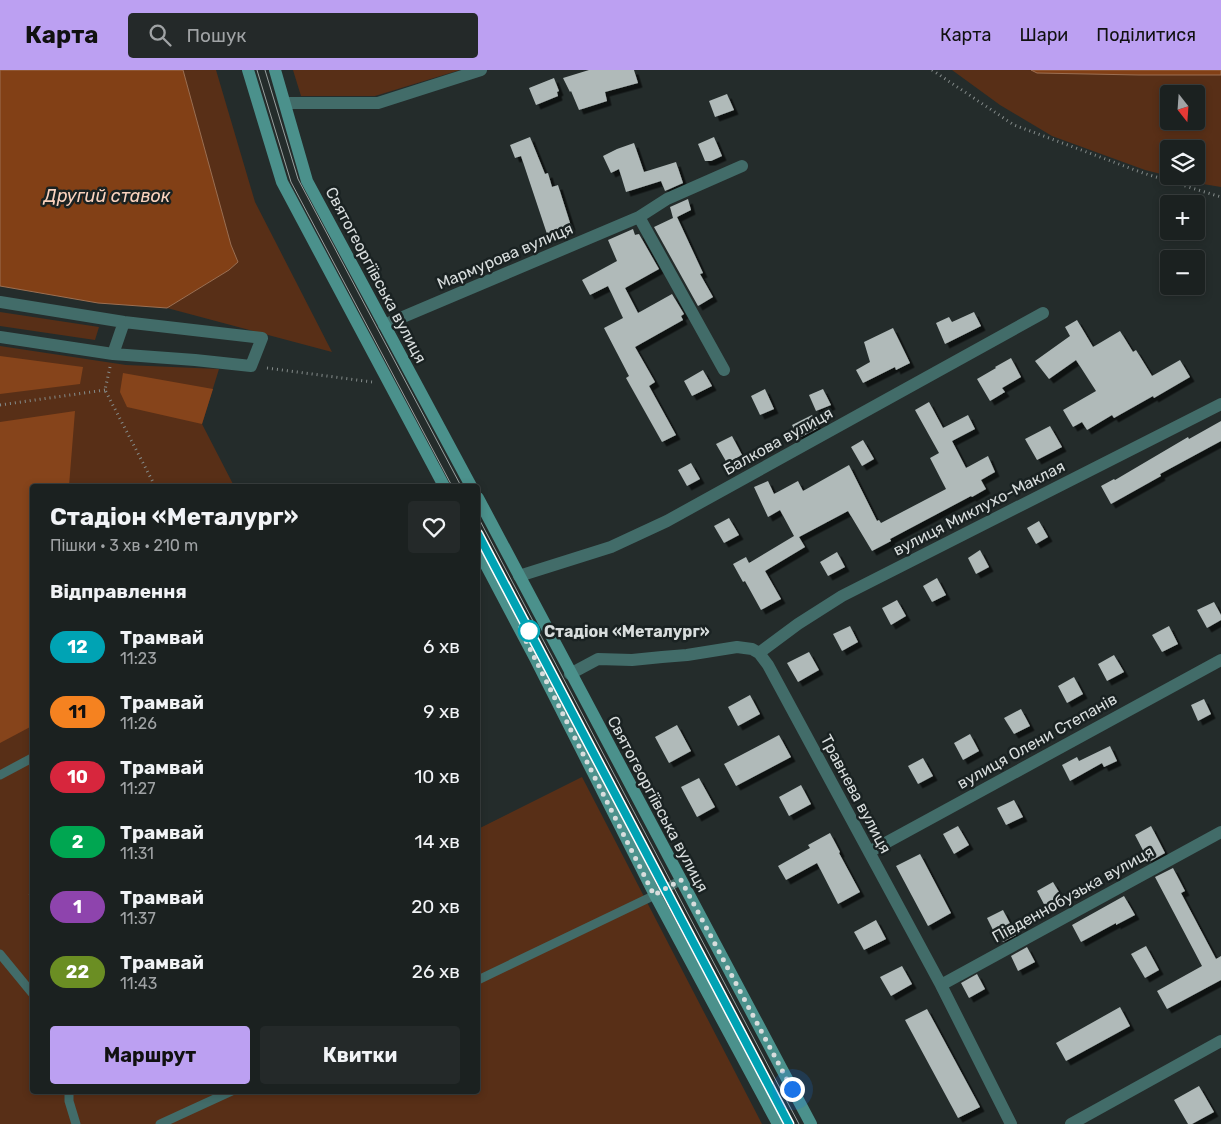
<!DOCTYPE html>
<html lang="uk">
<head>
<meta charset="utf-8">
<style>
	body { margin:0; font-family:Rubik,sans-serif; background:#242929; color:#f1f3f6; height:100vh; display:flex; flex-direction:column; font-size:19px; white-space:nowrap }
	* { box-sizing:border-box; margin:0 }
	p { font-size:16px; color:#a0a3a5 }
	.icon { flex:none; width:28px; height:28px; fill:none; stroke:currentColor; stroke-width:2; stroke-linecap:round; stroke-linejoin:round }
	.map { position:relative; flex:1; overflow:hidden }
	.details { position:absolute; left:30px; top:414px; width:450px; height:610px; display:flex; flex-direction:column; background:#1b2120; border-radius:5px; box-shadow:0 2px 8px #0003,0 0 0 1px #393e3e }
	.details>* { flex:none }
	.badge { padding:0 10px; border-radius:16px; font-size:18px; line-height:32px }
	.needle { width:32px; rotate:163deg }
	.fabs { position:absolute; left:1160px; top:15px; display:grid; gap:10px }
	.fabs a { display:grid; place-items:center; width:45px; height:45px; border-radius:5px; background:#1b2120; box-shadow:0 2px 8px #0003,0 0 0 1px #393e3e; font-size:25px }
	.you { position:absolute; width:25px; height:25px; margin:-12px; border:4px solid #fff; border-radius:50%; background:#1a73e8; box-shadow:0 0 0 8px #1a73e833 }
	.map>.badge { position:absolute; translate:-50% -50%; box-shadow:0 0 0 2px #fff }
	h2 { padding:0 20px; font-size:19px; line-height:45px }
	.round { display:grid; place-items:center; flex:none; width:52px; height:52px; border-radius:5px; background:#242929 }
	.headline { display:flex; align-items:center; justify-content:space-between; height:85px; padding:0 20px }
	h1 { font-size:24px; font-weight:700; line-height:38px }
	.button { display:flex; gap:10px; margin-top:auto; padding:10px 20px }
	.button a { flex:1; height:58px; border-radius:5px; background:#bca0f2; color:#111; font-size:20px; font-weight:700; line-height:58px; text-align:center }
	.button a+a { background:#242929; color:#f1f3f6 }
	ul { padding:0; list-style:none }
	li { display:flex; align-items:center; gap:15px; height:65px; padding:0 20px }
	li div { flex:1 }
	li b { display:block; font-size:19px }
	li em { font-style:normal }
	li .badge { min-width:55px; font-weight:700; text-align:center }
	header { display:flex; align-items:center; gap:30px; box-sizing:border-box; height:70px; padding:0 25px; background:#bca0f2; color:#111 }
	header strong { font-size:24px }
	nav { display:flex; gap:28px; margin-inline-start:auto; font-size:18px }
	.search { width:350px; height:45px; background:#242929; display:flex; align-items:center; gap:12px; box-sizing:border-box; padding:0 18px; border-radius:5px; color:#a0a3a5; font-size:19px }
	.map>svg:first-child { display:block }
	.green { fill:#582f17; fill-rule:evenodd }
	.forest { fill:#86441b }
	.water { fill:#824016; stroke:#9c6f52 }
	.building { fill:#b0bab9; filter:url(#shadow) }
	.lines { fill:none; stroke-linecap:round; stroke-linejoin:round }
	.path { stroke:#858c8b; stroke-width:3; stroke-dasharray:1 4; stroke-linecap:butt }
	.service { stroke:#426c69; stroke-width:9 }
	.pedestrian { stroke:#426c69; stroke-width:12 }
	.minor { stroke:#426c69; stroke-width:12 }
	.secondary { stroke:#4b918c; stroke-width:12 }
	.tram { stroke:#99a09f; stroke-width:1 }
	.line-casing { stroke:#fff; stroke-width:11 }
	.line { stroke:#00a3b4; stroke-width:8 }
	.walk { stroke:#d8dddd; stroke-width:5; stroke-dasharray:0 9 }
	.stop-dot { fill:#fff; stroke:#00a3b4; stroke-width:2.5 }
	.labels { text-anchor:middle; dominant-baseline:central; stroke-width:5; stroke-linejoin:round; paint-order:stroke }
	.street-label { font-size:16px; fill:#d8dddd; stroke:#1a2222 }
	.stop-label { font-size:16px; font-weight:bold; fill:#d8dddd; stroke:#1a2222; text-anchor:start }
	.water-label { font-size:18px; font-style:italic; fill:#fad2bd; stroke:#1a2222 }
</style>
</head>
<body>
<header>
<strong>Карта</strong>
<div class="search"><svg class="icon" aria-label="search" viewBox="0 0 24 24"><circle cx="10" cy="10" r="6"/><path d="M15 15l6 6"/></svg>Пошук</div>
<nav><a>Карта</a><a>Шари</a><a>Поділитися</a></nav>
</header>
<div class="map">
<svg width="1221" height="1054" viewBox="0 0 1221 1054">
	<defs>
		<filter id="shadow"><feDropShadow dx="4.5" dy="4.5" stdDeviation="0" flood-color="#0009"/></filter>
	</defs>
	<rect width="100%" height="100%" fill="#242c2b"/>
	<path class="green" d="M183,0H216L255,132L332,282L167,238L229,200L238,192L231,175Z
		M293,0H460L375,26H301Z
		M952,0H1221V117L1203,114L1171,106H1196V79H1169V106L1145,100L1052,66L1000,35ZM1169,24H1196V51H1169Z
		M0,242L99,257L95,270L0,256Z
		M0,276L126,295L219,299L202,354L234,416H32V1021H478V755L480,758L582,707L762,1054H0Z"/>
	<path class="forest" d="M0,286L83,297L80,314L0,324Z
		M123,303L213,319L202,354L127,337L120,322Z
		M75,341L69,416H32V656L0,673V352Z"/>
	<path class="water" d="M0,0H183L231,175L238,192L229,200L167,238L98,233L0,216Z
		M1031,0H1221V5H1139L1037,3Z"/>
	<path class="building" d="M589,0H634L638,13L605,22L607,31L579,40L571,21L570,22L563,8Z
		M554,8L559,21L557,22L558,26L536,35L529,18Z
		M727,24L734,40L715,47L709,31Z
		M530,67L545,104L548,103L552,117L558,115L571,156L547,164L521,86L515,88L510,75Z
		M714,67L722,86L711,91H705L698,74Z
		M634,73L644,102L676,92L683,113L665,121L661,111L626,122L619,99L611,103L603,86L617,79Z
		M688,129L691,140L677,147L703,203L700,204L713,227L698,236L654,157L673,148L670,137Z
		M633,159L635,165L639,164L659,199L625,218L638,243L672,224L684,244L681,246L683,250L635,277L655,312L649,316L676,365L662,372L626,308L629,306L604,258L623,248L608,216L590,225L582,210L617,191L608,170Z
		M974,242L981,256L945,274L936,253L949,247L952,252Z
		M1077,250L1093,277L1120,261L1133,282L1136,280L1152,306L1180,290L1190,307L1154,328L1153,326L1114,348L1112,345L1087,360L1082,352L1073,357L1063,340L1096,321L1076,290L1049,309L1035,291L1070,266L1065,257Z
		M893,258L910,293L896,300L895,297L863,313L856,300L870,292L864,272Z
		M1011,288L1021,307L1002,318L1005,322L990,331L977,309L996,298L995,297Z
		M703,300L712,316L692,326L684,311Z
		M765,319L774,339L760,345L751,326Z
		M823,319L831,335L816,341L809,325Z
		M929,332L943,358L968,345L975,359L952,371L966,398L988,386L995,402L981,410L986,419L972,427L971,426L890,469L891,471L872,481L848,441L799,467L805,477L765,501L781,529L761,540L745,511L743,512L733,494L746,487L749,493L794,466L780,440L768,447L754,417L768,411L774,424L798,411L803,421L849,395L877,451L879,450L881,453L946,419L930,388L939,383L915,340Z
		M812,345L818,358L799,368L792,355Z
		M1221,351V371L1160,404L1161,406L1111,434L1101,416L1114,409L1115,410L1188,367L1189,369Z
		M1050,356L1062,377L1037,390L1025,369Z
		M732,366L742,385L727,393L716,374Z
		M863,370L874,389L862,396L851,377Z
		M691,393L700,409L687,416L678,400Z
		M729,448L739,465L724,473L714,456Z
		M1039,451L1048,467L1036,474L1027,458Z
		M980,480L989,497L976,504L968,488Z
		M837,482L845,497L828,506L820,492Z
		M937,508L946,525L932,532L923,516Z
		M897,530L906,546L891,555L882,538Z
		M1214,532L1221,545V550L1207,558L1197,540Z
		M850,556L858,572L842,581L833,564Z
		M1169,556L1178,574L1162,582L1152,565Z
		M809,582L819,600L798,612L787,593Z
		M1114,585L1124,602L1107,611L1098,594Z
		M1074,607L1083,624L1067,633L1058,616Z
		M750,625L760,644L738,656L728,637Z
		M1204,629L1211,644L1198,651L1191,635Z
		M1021,639L1030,656L1014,664L1004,648Z
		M677,655L691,681L669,693L655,667Z
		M970,664L979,681L963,690L954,673Z
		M779,665L791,687L736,716L724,694Z
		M1110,676L1117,691L1104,697L1102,693L1070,711L1062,695L1077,687L1079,691Z
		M923,688L933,706L918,714L908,696Z
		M699,708L715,737L697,747L681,717Z
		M801,715L811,734L789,746L779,727Z
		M1014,730L1023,747L1006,755L997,738Z
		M958,756L969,775L954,784L943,764Z
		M1151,756L1165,783L1149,792L1135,765Z
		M830,763L840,782L839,783L860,822L838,834L817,793L786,810L778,796L810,778L808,775Z
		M920,784L951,843L928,856L896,796Z
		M1173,798L1185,821L1181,823L1216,889L1221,886V910L1167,939L1157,921L1202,896L1155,807Z
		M1053,812L1063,829L1046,838L1037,821Z
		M1124,826L1135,845L1116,855V853L1081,872L1072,855Z
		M1003,840L1016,865L1003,872L999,864L996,866L987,848Z
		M876,850L886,869L864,880L854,862Z
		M1146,876L1159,900L1145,908L1131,884Z
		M1027,877L1035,892L1018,901L1011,886Z
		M902,896L912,914L891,926L880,907Z
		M977,904L985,919L969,928L961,913Z
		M1120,937L1130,956L1066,991L1056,973Z
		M927,939L980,1037L958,1048L905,950Z
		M1199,1016L1214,1042L1192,1054H1188L1174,1030Z"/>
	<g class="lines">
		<path class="path" d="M932,0L1014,55L1143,103L1221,127
			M110,297L105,320L155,416
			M267,298L372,312
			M0,335L105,320
			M30,824L32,828"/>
		<path class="service" d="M0,705L32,688
			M0,884L32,923
			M478,910L655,825L681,810
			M69,1021V1031L76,1054
			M160,1054L232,1021"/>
		<path class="pedestrian" d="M0,232L124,252L262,268L251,296L195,290L113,284L0,267
			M113,284L124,252"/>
		<path class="minor" d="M285,33H378L481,0
			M639,147L724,300
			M384,255L639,147L667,129L742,96
			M519,506L611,477L667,451L1043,243
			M759,583L798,554L842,526L1221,334
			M570,604L598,589L632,590L662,587L687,585L737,577L752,579L759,583L768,595L941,915L1011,1054
			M869,782L1221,590
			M941,915L1221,762
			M1071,1054L1221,971"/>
		<path class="secondary" d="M248,0L282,112L444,416
			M275,0L307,111L471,416
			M478,428L811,1054
			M478,480L535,588L655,825L778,1054"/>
		<path class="tram" d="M257,0L291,112L452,416
			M265,0L298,109L461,416
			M478,447L799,1054
			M478,464L789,1054"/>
	</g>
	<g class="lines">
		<g class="line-casing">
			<path id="line" d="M478,464L789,1054"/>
		</g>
		<use href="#line" class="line"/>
		<path class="walk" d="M529,561L519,557L654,825L681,810L792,1019"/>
	</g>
	<circle class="stop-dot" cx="529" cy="561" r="10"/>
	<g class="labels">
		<g class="street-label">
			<text transform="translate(505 186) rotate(-23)">Мармурова вулиця</text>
			<text transform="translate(376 205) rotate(62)">Святогеоргіївська вулиця</text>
			<text transform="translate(778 371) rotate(-29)">Балкова вулиця</text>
			<text transform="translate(979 438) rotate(-27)">вулиця Миклухо-Маклая</text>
			<text transform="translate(1037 671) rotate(-29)">вулиця Олени Степанів</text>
			<text transform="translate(856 724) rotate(62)">Травнева вулиця</text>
			<text transform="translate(658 734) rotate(62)">Святогеоргіївська вулиця</text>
			<text transform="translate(1073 824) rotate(-29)">Південнобузька вулиця</text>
		</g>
		<g class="stop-label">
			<text x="544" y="561">Стадіон «Металург»</text>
		</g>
		<g class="water-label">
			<text x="107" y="126">Другий ставок</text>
		</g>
	</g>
</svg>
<div class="fabs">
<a><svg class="needle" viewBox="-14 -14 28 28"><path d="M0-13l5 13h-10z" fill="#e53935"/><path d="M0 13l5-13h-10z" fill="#a0a3a5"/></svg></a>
<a><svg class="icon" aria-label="layers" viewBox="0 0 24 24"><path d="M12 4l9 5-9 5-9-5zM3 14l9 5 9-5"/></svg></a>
<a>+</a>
<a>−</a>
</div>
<div class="you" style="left:792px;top:1019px"></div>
<section class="details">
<div class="headline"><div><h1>Стадіон «Металург»</h1><p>Пішки · 3 хв · 210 m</p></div><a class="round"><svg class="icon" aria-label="heart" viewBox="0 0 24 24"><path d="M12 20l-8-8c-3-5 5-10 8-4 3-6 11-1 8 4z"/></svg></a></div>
<h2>Відправлення</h2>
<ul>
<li><span class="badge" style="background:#00a3b4;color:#fff">12</span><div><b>Трамвай</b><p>11:23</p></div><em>6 хв</em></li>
<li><span class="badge" style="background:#f58220;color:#111">11</span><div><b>Трамвай</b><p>11:26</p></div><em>9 хв</em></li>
<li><span class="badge" style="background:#d7263d;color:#fff">10</span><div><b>Трамвай</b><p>11:27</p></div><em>10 хв</em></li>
<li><span class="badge" style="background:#00a651;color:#fff">2</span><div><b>Трамвай</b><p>11:31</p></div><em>14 хв</em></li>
<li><span class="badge" style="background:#8e44ad;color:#fff">1</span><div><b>Трамвай</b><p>11:37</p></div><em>20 хв</em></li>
<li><span class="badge" style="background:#6b8e23;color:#fff">22</span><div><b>Трамвай</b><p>11:43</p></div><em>26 хв</em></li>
</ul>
<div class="button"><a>Маршрут</a><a>Квитки</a></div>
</section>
</div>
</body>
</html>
